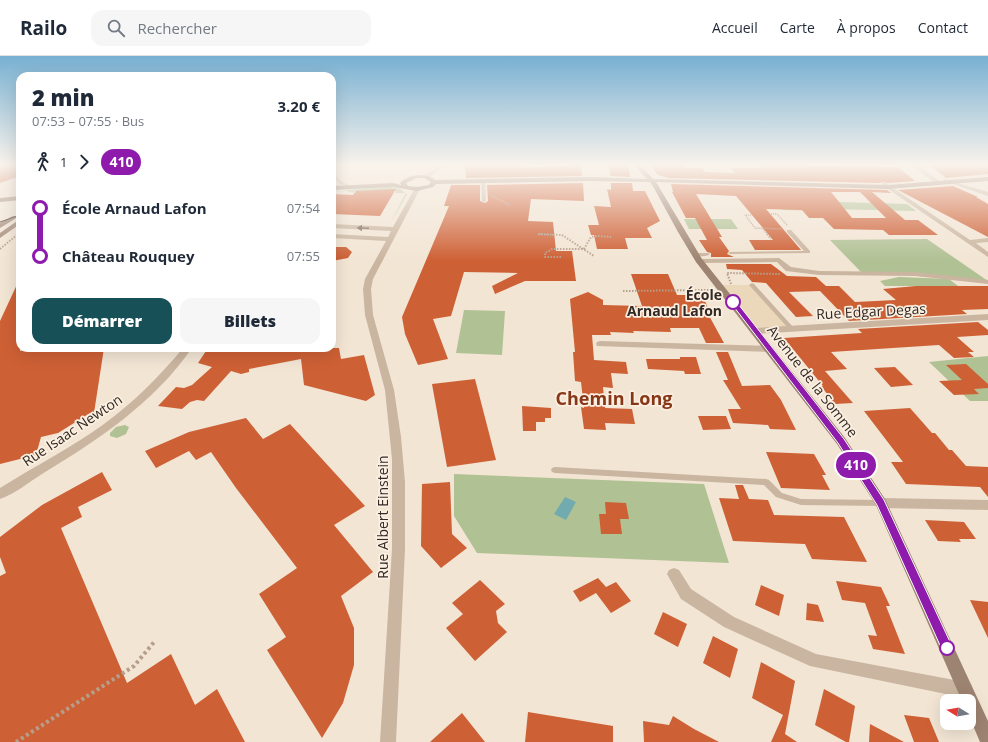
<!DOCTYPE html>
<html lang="fr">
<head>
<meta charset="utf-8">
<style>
	body { margin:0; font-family:"Open Sans",sans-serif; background:#f6f6f7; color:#1f2937; height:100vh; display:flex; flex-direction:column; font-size:15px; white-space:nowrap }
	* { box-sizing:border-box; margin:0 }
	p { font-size:13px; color:#747a83 }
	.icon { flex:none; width:22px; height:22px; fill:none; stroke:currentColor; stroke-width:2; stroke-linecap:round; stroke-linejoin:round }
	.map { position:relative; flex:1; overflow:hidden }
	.sheet { position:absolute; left:16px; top:16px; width:320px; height:280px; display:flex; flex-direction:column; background:#fff; border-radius:12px; box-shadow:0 4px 16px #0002 }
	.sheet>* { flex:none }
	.badge { padding:0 8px; border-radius:13px; font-size:14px; line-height:26px }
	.needle { width:26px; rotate:281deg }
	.tools { position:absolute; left:940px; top:638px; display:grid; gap:8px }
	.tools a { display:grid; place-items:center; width:36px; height:36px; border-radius:8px; background:#fff; box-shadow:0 4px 16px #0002; font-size:20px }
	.map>.badge { position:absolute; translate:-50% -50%; box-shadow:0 0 0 2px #fff }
	.legs { display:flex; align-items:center; gap:6px; height:44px; padding:0 16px; font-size:13px }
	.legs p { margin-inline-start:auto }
	.head { display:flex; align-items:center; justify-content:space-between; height:68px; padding:0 16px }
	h1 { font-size:22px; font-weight:800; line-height:30px }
	.cta { display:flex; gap:8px; margin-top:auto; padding:8px 16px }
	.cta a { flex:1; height:46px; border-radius:12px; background:#175057; color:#fff; font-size:16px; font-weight:800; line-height:46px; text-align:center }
	.cta a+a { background:#f6f6f7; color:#1f2937 }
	ul { padding:0 16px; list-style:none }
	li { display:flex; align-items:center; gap:14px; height:48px; font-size:15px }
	li i { display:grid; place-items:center; width:6px; height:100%; margin:0 5px; background:currentColor }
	li i::after { content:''; width:10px; height:10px; margin:-5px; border:3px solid; border-radius:50%; background:#fff }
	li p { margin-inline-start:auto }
	li:first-child i { background:linear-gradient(#0000 50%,currentColor 0) }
	li:last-child i { background:linear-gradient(currentColor 50%,#0000 0) }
	header { display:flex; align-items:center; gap:24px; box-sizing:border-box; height:56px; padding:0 20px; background:#fff; border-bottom:1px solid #e0e1e3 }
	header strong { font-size:19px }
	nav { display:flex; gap:22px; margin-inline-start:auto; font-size:14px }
	.search { width:280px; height:36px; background:#f6f6f7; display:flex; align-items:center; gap:10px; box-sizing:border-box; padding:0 14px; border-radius:12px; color:#747a83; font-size:15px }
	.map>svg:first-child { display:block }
	.green { fill:#b0c194 }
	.plaza { fill:#ebd7b9 }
	.water { fill:#71abb0 }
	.building { fill:#ce6035; fill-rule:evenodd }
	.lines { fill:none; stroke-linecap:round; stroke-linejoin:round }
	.path-far2 { stroke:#b69f8a; stroke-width:1.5; stroke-dasharray:1 1; stroke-linecap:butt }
	.path-far1 { stroke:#b69f8a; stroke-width:2; stroke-dasharray:1.5 1.5; stroke-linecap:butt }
	.path { stroke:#b69f8a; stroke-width:4; stroke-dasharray:3 3; stroke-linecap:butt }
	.lane { fill:#cab5a0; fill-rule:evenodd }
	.street { fill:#cab5a0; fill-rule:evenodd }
	.secondary { fill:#9d8371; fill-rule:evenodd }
	.tram { stroke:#332924; stroke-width:1 }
	.oneway { fill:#77685c }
	.line-1 { fill:#8f1bac; stroke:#fff }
	.stop-1-dot { fill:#fff; stroke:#8f1bac; stroke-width:2 }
	.labels { text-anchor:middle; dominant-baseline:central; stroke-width:3.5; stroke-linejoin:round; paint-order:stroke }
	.stop-label { font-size:14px; font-weight:bold; fill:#332924; stroke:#faefe0; text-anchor:end }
	.street-label { font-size:14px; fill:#332924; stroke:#faefe0 }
	.district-label { font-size:18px; font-weight:bold; fill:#873718; stroke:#faefe0 }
</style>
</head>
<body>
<header>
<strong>Railo</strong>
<div class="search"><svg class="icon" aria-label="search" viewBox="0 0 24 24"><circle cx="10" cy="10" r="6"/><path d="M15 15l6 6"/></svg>Rechercher</div>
<nav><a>Accueil</a><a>Carte</a><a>À propos</a><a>Contact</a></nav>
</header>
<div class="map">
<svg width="988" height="686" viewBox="0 0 988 686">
	<rect width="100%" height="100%" fill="#f2e5d4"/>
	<path class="green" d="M391,131L400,133L407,138L391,166L406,137H395L396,135H355L353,137L345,134L332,135Z
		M775,144L907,148L916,155L830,153L831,155L783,154Z
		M684,163H731L738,173H689Z
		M927,183L988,225L861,216L830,184Z
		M899,221L949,223L958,230H885L880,225Z
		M464,254L505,255L502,299L456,297Z
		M988,300V345H970L929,306Z
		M125,369L129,371L126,378L117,382L110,380V377L116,371Z
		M454,418L704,428L729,507L477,497L454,460Z"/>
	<path class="plaza" d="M720,229H752L791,272L755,275Z"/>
	<path class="water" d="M565,441L576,446L566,464L554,458Z"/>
	<path class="building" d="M0,109H20V120L0,127Z
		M465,109H522L521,112L581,109L582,120L466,122Z
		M609,109H628L630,121L610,120Z
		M650,109H682L683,112H702L705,116L735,117L731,112H763L760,109L898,111L915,125L889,127L882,126L880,127L669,122L658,119Z
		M930,109H988V118L946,122Z
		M583,127L584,145L531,143L528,165L553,166L556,195H572L576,225H525L495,238L492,230L518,217L464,216L451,260L433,263L448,303L418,309L405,278L402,261L449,150H444L451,129H480V145L485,147L488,145L487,129Z
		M611,127H632L633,135H645L660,165L647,172L652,182H625L628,193H597L594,179H591L588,169H599L594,150L611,151L607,133L611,134Z
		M671,128L887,134L891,137L872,136L905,164H918L938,179H889L883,174L834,173L823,162H809L802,154L766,153L801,194H755L749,184H773L736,140L696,138L722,181H719L729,195L727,198L734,201H711V197L707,196L699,184H707L695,162H686L672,136H673ZM831,136H860L886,162H852Z
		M953,130L978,141H976L988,148V181L898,134Z
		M396,133L380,160L332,158V138L353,139L356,135Z
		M332,191H346L352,196L348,202L332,205Z
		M726,208H771L787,220L816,221L826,230H839L855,246L896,244L883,233L916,230H988V253L962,254L967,258L849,265L820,235L789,236L813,260L796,261L766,227L752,226L742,214L727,213Z
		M631,218H668L677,239H699L702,245H705L710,256H707L724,287H706L699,272H670L671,276L633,275L634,277L610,276L611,279H592L594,304L626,306L628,318L611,317L613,332L603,331L605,352L632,353L635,368L605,367L606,374L584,373L581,351L584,352L581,326L575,325L573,296H575L570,243L588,236L603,244V249L642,250Z
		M20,222V295L34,292H104L94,357H90L58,377L41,381L36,399L0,408V265Z
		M978,266L988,274V279L957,281L974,296H968L974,301L954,302L939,289L831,296L847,313L825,315L853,347L835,348L821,330H823L784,282L862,277L858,273Z
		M208,292H339L341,303L364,299L375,339L366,345L304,329L301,303L249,313V316L241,318L231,315L204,345L197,344L190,346L182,353L158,350L176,331L184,332L192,329L212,311L198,307Z
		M716,296H728L742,330L770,329L781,344L796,374L770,373L768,369L733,367L728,353H741L723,324H728Z
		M680,301H696L701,318H685L684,315L648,313L646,303H680Z
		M966,308L988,328V332L974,333L979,338L954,339L939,325L962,324L946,309Z
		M895,311L913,329L891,331L874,312Z
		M475,323L496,404L447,411L432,328Z
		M522,350L551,352V362H545V366H536V375H523Z
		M910,352L932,377H935L949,394H952L966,410L988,411V441L980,431L906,428L891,406H903L864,355Z
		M698,360H726L731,373L703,374Z
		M246,362L263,383L290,368L365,450L334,469L373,516L341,540L354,572V609L343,647L322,682L267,594L286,581L259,538L297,512L236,432L211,396L196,404L189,395L156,412L145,395L189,376Z
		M766,396L814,398L826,419H822L830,434L781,432Z
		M102,416L112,434L78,451L82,461L61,472L127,627L171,598L195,649L217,633L245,686H0V520L6,517L0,501V481L42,449Z
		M450,426L452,478L467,492L441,512L421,490L422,428Z
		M735,429H743L749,443L768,444L774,459L844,461L867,506L812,503L805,488L733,485L719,442L739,443Z
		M605,446L626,447L629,463H620L622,478H601L599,458H606Z
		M925,464L964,466L976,483H959L961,486L938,485Z
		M598,522L606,531L616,526L631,545L611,557L596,537L580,546L573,535Z
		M480,524L505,548L496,555L498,567L507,576L475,605L446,572L463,558L452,547Z
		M836,525L881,531L890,550H886L905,598L873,593L868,579L877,580L865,547L842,544Z
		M761,529L784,539L779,560L755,549Z
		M970,544L988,546V582Z
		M807,547L818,549L824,566L806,564Z
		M663,556L687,568L678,591L654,578Z
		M713,580L738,593L730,622L703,607Z
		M761,606L795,625L785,678L797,686H771L783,659L752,642Z
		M824,633L855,650L849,686H846L815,669Z
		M528,656L613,670V686H525Z
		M462,657L485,686H430Z
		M904,659L929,662L939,686H914Z
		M673,660L694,673L719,686H644L643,665L669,669Z
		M870,668L904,686H869Z"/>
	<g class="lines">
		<path class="path-far2" d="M492,140L510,149
			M771,158H777L787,169
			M751,159H745L755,172L782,173
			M763,173L768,179
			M538,178L554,179"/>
		<path class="path-far1" d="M538,178L562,179L594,200
			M767,178L771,183
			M0,193L18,178
			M561,201H545V197L552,193H584L591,181L597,180L611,181
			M731,228L727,217L780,218
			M623,235L709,234"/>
		<path class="path" d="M16,686L134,610L155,585"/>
		<path class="lane" d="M334,120H336L342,126L349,129L347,130L340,128L335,123L332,125V122Z
			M483,123L485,124L486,145L484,146L482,145L481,124Z
			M787,174H791L810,195V197L730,198L728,197L730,196L804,195L787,176Z
			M694,197H708L710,198C707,201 697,201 694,198Z
			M752,227L754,228L793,271L794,272L793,273H789L750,230L749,229Z
			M555,411L766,423L769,424L782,437L801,443L881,444L884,445L885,447L884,449L881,450L801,449L776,441L764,429L555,417L552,416L551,414L552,412Z"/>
		<path class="street" d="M439,109H446L428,122H424V120Z
			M911,109H918L939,125L934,126Z
			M944,123L988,136V140L944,125Z
			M882,127H886L970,184L988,182V186L976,187L988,196V201L882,129Z
			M415,132L420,133L373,223L371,233L373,259L394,334L401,381L405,426V493L396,686H380L392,493V403L385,334L365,259L363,233L365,223L386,185L332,182V178L388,181L391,175L332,172V168L393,171Z
			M779,202L791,211L819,215L915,216L988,224V228L915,220L819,219L786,215L777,206L701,207L697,205L701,203Z
			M988,258V264L755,278L751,275L755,272Z
			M600,285L769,290L774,293L769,296L597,290L596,288L597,286Z
			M183,292H192C154,347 98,384 42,418C29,426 15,438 0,443V432C35,410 71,392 104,368C134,346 160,320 183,292Z
			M881,442L988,444V454L881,452L877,451L875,447L877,443Z
			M674,512L679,514L691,533L734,561L816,598L965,626L971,628L973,634L971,640L965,642L810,610L724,571L681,543L667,518L669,514Z"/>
		<path class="secondary" d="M634,109H640L653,123L888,129L988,121V125L888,133L656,126L702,203L845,382L885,443L988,665V686H980L969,660V645H962L876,449L837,388L696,206L678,176L654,132L650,126L590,125L436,128L433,131L417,135L393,131L332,134V130L393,127L401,129L400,127C408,118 426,116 435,124L590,121L647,123ZM417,122H424L431,126L429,129L417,131L408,130L406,127Z
			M20,140V144L0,146V142Z
			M13,160L18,161L0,172V167Z
			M20,163V168L0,182V177Z"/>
		<path class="tram" d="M0,166L20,159"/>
	</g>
	<defs><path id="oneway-solid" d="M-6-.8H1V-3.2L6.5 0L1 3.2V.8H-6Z"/></defs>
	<use class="oneway" href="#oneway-solid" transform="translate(363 172) rotate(-177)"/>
	<linearGradient id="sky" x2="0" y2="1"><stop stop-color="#78b0d2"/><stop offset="0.53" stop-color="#f9f3ec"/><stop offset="1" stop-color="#f9f3ec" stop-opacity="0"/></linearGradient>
	<rect width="988" height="205" fill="url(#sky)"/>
	<path class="line-1" d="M731,244H735L844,383L884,444L951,588L953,592L951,596L947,598L943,596L877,449L838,387L731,247Z"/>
	<g class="stop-1-dot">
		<circle cx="733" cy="246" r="7"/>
		<circle cx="947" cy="592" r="7"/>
	</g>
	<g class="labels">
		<g class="stop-label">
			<text x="722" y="238">École<tspan x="722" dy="16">Arnaud Lafon</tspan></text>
		</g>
		<g class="street-label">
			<text transform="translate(871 255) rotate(-3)">Rue Edgar Degas</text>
			<text transform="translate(813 325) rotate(52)">Avenue de la Somme</text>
			<text transform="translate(72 374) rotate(-34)">Rue Isaac Newton</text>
			<text transform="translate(382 461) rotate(-90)">Rue Albert Einstein</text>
		</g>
		<g class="district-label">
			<text x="614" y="342">Chemin Long</text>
		</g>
	</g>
</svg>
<div class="tools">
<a><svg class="needle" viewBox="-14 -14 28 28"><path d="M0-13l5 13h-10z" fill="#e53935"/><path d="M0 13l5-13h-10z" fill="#747a83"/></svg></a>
</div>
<b class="badge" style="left:856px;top:409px;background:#8f1bac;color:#fff">410</b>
<section class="sheet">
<div class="head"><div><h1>2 min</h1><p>07:53 – 07:55 · Bus</p></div><b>3.20 €</b></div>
<div class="legs"><svg class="icon" aria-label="walk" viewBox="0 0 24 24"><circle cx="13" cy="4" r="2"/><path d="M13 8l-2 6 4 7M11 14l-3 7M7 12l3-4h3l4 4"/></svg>1<svg class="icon" aria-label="forward" viewBox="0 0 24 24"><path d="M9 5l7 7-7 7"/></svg><b class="badge" style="background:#8f1bac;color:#fff">410</b></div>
<ul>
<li><i style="color:#8f1bac"></i><b>École Arnaud Lafon</b><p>07:54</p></li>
<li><i style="color:#8f1bac"></i><b>Château Rouquey</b><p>07:55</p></li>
</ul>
<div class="cta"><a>Démarrer</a><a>Billets</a></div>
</section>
</div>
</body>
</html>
